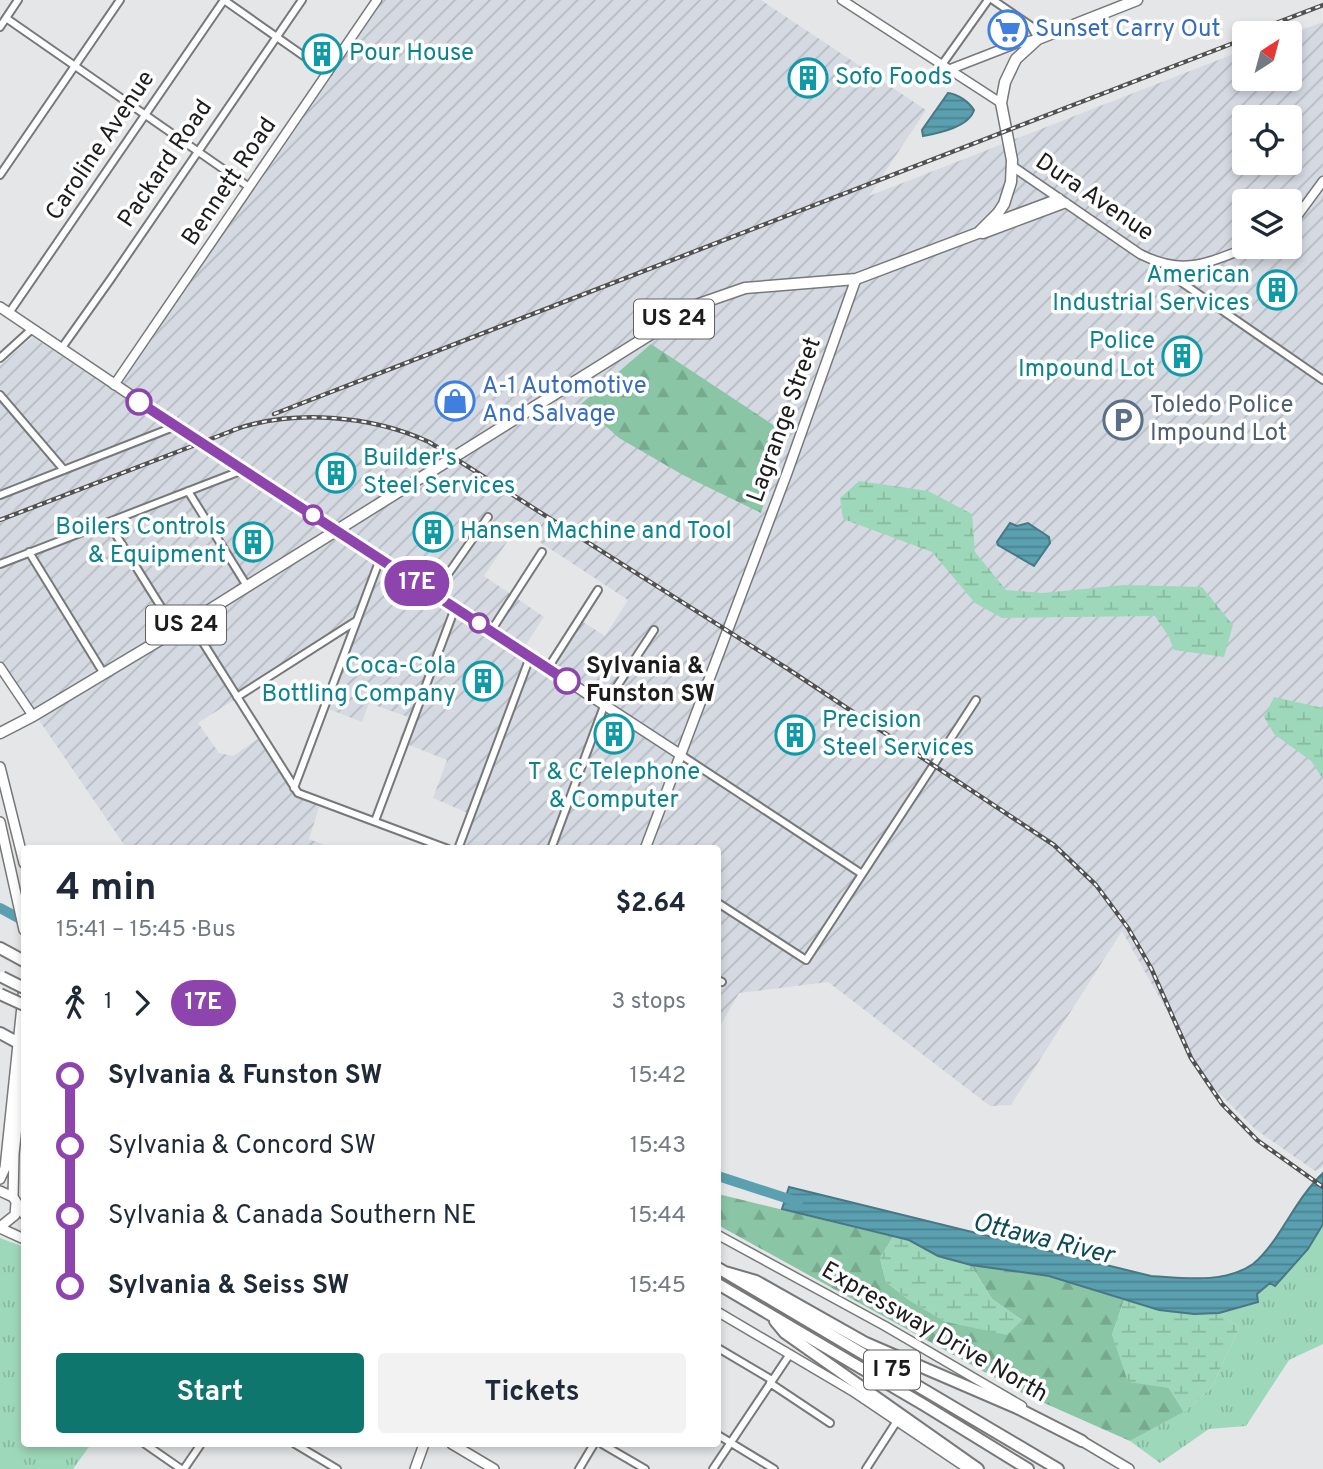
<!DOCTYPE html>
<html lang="en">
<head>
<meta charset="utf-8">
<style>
	body { margin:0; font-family:Overpass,sans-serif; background:#f2f2f3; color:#1f2937; height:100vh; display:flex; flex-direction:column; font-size:26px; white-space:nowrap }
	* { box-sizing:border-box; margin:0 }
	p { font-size:23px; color:#747a83 }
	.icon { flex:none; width:38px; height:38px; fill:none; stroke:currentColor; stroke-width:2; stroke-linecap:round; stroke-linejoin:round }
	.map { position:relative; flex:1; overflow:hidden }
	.drawer { position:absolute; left:21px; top:845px; width:700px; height:602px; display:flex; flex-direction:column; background:#fff; border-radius:7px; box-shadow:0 4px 10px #0003 }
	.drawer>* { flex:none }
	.badge { padding:0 14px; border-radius:23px; font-size:24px; line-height:46px }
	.needle { width:46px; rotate:36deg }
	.tools { position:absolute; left:1232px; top:21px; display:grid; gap:14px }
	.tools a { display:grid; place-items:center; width:70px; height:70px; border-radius:7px; background:#fff; box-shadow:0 4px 10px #0003; font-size:35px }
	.map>.badge { position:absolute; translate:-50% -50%; box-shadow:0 0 0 4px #fff }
	.legs { display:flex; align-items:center; gap:10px; height:77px; padding:0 35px; font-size:23px }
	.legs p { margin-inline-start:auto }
	.overview { display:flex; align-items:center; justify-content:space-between; height:119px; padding:0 35px }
	h1 { font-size:38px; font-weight:700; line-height:52px }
	.cta { display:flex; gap:14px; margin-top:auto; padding:14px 35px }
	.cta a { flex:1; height:80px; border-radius:7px; background:#0f766e; color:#fff; font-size:28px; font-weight:700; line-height:80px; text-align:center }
	.cta a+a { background:#f2f2f3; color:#1f2937 }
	ul { padding:0 35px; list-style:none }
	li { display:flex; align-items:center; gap:24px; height:70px; font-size:26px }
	li i { display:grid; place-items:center; width:10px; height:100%; margin:0 9px; background:currentColor }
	li i::after { content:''; width:18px; height:18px; margin:-9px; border:5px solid; border-radius:50%; background:#fff }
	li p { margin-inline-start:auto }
	li:first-child i { background:linear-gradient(#0000 50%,currentColor 0) }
	li:last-child i { background:linear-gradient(currentColor 50%,#0000 0) }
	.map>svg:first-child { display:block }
	.industrial { fill:url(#industrial-furrows); fill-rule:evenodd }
	.grass { fill:url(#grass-tufts) }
	.forest { fill:url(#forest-firs) }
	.wetland { fill:url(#wetland-marsh) }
	.water { fill:url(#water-rules); stroke:#477884; stroke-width:2 }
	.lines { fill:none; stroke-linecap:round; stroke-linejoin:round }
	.river { stroke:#5aa0b1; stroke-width:10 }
	.minor-casing { stroke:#777879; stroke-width:10 }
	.tertiary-casing { stroke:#777879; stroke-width:11 }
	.secondary-casing { stroke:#777879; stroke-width:12 }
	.primary-casing { stroke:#777879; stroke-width:13 }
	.motorway-casing { stroke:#777879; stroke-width:14 }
	.minor { stroke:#fff; stroke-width:6 }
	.tertiary { stroke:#fff; stroke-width:8 }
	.secondary { stroke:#fff; stroke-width:9 }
	.primary { stroke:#fff; stroke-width:10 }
	.motorway { stroke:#fff; stroke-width:10 }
	.rail-casing { stroke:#515152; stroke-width:4.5 }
	.rail { stroke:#fff; stroke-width:2; stroke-dasharray:5; stroke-linecap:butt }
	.motorway-bridge-casing { stroke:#777879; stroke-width:14; stroke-linecap:butt }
	.motorway-bridge { stroke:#fff; stroke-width:10 }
	.line-1-casing { stroke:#fff; stroke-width:16 }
	.line-1 { stroke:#8e44ad; stroke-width:10 }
	.stop-1-dot { fill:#fff; stroke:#8e44ad; stroke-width:3.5 }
	.labels { text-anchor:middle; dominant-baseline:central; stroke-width:7; stroke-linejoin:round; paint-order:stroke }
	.shield { fill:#fff; stroke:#606060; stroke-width:2 }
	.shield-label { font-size:23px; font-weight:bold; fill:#1c1c1c }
	.shop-label { font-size:24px; fill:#366cbe; stroke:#fff; text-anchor:start }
	.culture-label { font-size:24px; fill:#0d838f; stroke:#fff; text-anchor:start }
	.street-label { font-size:24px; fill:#1c1c1c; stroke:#fff }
	.service-label { font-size:24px; fill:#4e5e75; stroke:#fff; text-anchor:start }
	.stop-label { font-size:24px; font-weight:bold; fill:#1c1c1c; stroke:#fff; text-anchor:start }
	.water-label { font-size:26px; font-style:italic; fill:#0b4b57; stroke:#fff }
</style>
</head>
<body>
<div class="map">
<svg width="1323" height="1469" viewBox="0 0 1323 1469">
	<defs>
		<pattern id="industrial-furrows" width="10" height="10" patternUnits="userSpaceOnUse" patternTransform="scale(1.75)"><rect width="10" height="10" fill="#d5dae2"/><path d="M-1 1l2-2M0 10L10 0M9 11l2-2" fill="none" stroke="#b6bac1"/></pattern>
		<pattern id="grass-tufts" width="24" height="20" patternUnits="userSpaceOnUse" patternTransform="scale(1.75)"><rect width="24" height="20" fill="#9ed8ba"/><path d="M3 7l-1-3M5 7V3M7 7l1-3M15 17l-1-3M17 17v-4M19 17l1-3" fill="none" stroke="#88b99f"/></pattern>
		<pattern id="forest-firs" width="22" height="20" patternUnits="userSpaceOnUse" patternTransform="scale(1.75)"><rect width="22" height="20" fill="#8ac5a6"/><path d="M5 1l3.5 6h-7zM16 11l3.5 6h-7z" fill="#76a98e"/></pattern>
		<pattern id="wetland-marsh" width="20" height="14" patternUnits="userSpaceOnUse" patternTransform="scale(1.75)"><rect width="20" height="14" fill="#9ed8ba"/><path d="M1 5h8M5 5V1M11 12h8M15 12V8" fill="none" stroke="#88b99f"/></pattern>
		<pattern id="water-rules" width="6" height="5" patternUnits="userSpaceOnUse" patternTransform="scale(1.75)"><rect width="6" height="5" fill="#5aa0b1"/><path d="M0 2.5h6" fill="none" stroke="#4a828f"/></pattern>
	</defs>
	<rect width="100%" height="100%" fill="#e5e6e7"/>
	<path class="industrial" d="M383,0H761L926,110L869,196L1244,50V79H1290V34L1323,22V1167L1315,1171L1255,1129L1206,1080L1122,931L1011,1105L990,1106L828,982L739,993L718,1030V849H455L468,813L433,798L447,760L399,741L408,717L369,703L362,722L326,708L356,622L198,723L219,753L233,756L258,739L294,794L320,804L309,839L335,849H127L0,663V366L33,337L116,392ZM1244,117H1290V163H1244ZM1244,201H1290V247H1244ZM517,527L628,600L605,636L580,620L552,664L525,646L544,617L484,576Z"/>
	<path class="grass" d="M1323,1224V1344L1289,1360L1246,1426L1209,1429L1160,1463L1130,1441L1184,1412L1212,1387L1239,1328L1219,1313L1258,1302L1257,1295Z
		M0,1238L24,1247V1444H91L73,1469H0Z"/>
	<path class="forest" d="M651,344L781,430L764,468L771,479L761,513L683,475L619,438L581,404Z
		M718,1194L893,1237L880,1258L886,1282L909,1300L946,1322L1022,1320L992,1299L971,1265L1049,1276L1124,1300L1112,1335L1169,1388L1184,1412L1130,1441L1026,1395L718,1225Z"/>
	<path class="wetland" d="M859,481L928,491L972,514L975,552L1006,590L1043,593L1124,585L1202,587L1233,625L1224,657L1174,650L1169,637L1155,616L1002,618L975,603L932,552L843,519L840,498Z
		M1274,697L1323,708V779L1311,761L1274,734L1264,717Z
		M893,1237L909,1240L938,1256L971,1265L992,1299L1022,1320L1007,1335L946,1322L909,1300L886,1282L880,1258Z
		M1124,1300L1159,1310L1194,1314L1219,1313L1239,1328L1212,1387L1184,1412L1169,1388L1128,1382L1112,1335Z"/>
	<path class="water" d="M948,93C958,94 969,102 974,110C969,127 939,133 923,136L922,130Z
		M1010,523L1017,526L1028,523L1049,537L1050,543L1034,566L998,545L997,542Z
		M1323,1173V1224L1308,1249L1275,1286L1270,1283L1257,1294L1258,1302L1219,1313L1194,1314L1159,1310L1049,1276L971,1265L938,1256L909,1240L782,1209L789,1187L1151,1276C1183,1278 1225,1284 1253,1264C1263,1256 1274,1241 1281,1230C1294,1210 1305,1190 1323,1173Z"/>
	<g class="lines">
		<path class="river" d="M0,908L24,921
			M718,1176L798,1202"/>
		<g class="minor-casing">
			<path id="minor" d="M224,0L328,73
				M993,0L1031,26L1038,39
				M6,18L249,187
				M0,27L18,0
				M941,66L988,0
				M0,175L120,0
				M1174,266L1181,282L1323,380
				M9,313L224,0
				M61,349L110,280L302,0
				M0,358L32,329
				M0,395L64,470
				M188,491L247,586
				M0,495L176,426
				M108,522L176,631
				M29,552L104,674
				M0,564L243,470
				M434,594L488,517
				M190,622L298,793L448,849
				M491,631L542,552
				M548,668L598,590
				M237,697L356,621
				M681,755L862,874
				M294,788L380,559
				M375,821L455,608
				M458,849L530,657
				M551,849L604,706L654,630
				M718,903L806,960L976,700
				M718,980L722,982
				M718,1348L772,1380
				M770,1383L830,1423
				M718,1435L774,1469
				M145,1444L181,1469
				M295,1444L337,1469
				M602,1444L645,1469
				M184,1469L201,1444
				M579,1469L594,1444
				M713,1469L790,1354
				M866,1469L897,1421"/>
		</g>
		<g class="tertiary-casing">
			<path id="tertiary" d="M842,0L1001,103
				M948,70L1015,44L1038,39
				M1012,166L1140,254C1183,276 1207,263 1249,247
				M986,225L1059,198
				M1290,226L1323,181
				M978,233L983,234L1066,203
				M114,385L377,0
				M0,667L33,716
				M718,1235L885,1326L1022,1406
				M718,1312L852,1391L968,1469"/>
		</g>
		<g class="secondary-casing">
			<path id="secondary" d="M0,307L187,433L681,755
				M0,767L24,863
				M0,822L24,930
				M645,849L787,473L856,279
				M0,1179L5,1168L24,987
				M0,1191L13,1197L24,1214
				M13,1197L14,1154L24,1060
				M0,1227L15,1215L16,1203
				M0,1228L24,1239
				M1082,1441L1129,1469
				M452,1444L494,1469
				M415,1469L424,1444"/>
		</g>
		<g class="primary-casing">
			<path id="primary" d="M0,733L33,716L190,622L699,304L745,288L856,279L978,233L998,213L1004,204L1011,182L1012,160L1001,103L1005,82L1016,59L1038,39L1137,0"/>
		</g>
		<g class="motorway-casing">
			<path id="motorway" d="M0,948L24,961
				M0,1033L24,1046
				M718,1268L1058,1469
				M725,1272L756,1281L866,1343L1017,1408L1082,1441
				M718,1284L924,1405L1028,1469
				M775,1321L785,1333L978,1469"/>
		</g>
		<use href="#minor" class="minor"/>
		<use href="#tertiary" class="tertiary"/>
		<use href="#secondary" class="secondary"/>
		<use href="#primary" class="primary"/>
		<use href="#motorway" class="motorway"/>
		<g class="rail-casing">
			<path id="rail" d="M1250,33L1323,5
				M274,414L1244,39
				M233,430C293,409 371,415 429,442L788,669L1054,845L1096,885L1128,928L1151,968L1191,1058L1222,1104L1257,1140L1323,1187
				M0,520L242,427"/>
		</g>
		<use href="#rail" class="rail"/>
		<g class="motorway-bridge-casing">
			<path id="motorway-bridge" d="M2,977L24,988
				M0,994L24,1005"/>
		</g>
		<use href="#motorway-bridge" class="motorway-bridge"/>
	</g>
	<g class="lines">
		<g class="line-1-casing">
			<path id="line-1" d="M139,402L567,681"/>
		</g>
		<use href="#line-1" class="line-1"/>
	</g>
	<defs>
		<g id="supermarket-ring" transform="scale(2.0125)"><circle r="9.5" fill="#fff" stroke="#3f7fe0" stroke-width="1.5"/><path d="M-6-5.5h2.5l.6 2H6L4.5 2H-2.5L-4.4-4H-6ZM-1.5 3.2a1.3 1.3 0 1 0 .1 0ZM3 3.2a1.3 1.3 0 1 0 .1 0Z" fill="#3f7fe0"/></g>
		<g id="building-ring" transform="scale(2.0125)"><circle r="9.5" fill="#fff" stroke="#0f9aa8" stroke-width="1.5"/><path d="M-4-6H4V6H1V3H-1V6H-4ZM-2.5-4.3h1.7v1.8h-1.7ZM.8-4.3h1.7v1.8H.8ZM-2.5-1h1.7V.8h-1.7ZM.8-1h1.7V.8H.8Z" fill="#0f9aa8"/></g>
		<g id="shop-ring" transform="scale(2.0125)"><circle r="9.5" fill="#fff" stroke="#3f7fe0" stroke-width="1.5"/><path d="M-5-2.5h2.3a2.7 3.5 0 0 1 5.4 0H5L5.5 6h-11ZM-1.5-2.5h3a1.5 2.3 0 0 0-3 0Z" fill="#3f7fe0"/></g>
		<g id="parking-ring" transform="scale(2.0125)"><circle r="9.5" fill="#fff" stroke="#5c6f8a" stroke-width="1.5"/><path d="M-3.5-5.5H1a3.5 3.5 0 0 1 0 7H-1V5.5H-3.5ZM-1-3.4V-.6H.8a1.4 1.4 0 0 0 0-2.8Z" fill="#5c6f8a"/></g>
	</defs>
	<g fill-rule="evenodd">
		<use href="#supermarket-ring" x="1008" y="30"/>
		<use href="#building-ring" x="322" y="54"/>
		<use href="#building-ring" x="808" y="78"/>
		<use href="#building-ring" x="1277" y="290"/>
		<use href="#building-ring" x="1182" y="356"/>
		<use href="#shop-ring" x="455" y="401"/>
		<use href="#parking-ring" x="1123" y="420"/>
		<use href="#building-ring" x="336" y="473"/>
		<use href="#building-ring" x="433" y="532"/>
		<use href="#building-ring" x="253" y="542"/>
		<use href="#building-ring" x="483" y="681"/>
		<use href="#building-ring" x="614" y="734"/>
		<use href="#building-ring" x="795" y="735"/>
	</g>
	<g class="stop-1-dot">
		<circle cx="139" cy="402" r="12"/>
		<circle cx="313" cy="515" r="9"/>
		<circle cx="479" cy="623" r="9"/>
		<circle cx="567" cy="681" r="12"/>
	</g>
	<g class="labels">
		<g class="shield">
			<rect x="634" y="299.5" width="80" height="39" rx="5"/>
			<rect x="146" y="605.5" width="80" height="39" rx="5"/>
			<rect x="864" y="1350.5" width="56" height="39" rx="5"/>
		</g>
		<g class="shield-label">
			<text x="674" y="319">US 24</text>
			<text x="186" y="625">US 24</text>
			<text x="892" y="1370">I 75</text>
		</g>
		<g class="shop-label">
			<text x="1035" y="30">Sunset Carry Out</text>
			<text x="482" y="387">A-1 Automotive<tspan x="482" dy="28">And Salvage</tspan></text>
		</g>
		<g class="culture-label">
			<text x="349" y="54">Pour House</text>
			<text x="835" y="78">Sofo Foods</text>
			<text x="1250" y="276" text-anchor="end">American<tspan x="1250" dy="28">Industrial Services</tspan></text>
			<text x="1155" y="342" text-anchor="end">Police<tspan x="1155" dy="28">Impound Lot</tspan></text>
			<text x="363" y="459">Builder's<tspan x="363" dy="28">Steel Services</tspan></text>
			<text x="226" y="528" text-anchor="end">Boilers Controls<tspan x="226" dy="28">&amp; Equipment</tspan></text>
			<text x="460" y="532">Hansen Machine and Tool</text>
			<text x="456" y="667" text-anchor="end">Coca-Cola<tspan x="456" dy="28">Bottling Company</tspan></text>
			<text x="822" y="721">Precision<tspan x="822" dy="28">Steel Services</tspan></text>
			<text x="614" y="773" text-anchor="middle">T &amp; C Telephone<tspan x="614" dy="28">&amp; Computer</tspan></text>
		</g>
		<g class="street-label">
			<text transform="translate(101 146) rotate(-56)">Caroline Avenue</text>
			<text transform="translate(166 164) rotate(-56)">Packard Road</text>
			<text transform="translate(230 182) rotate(-56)">Bennett Road</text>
			<text transform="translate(1094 198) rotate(34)">Dura Avenue</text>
			<text transform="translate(785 420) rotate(-70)">Lagrange Street</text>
			<text transform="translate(934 1333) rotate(30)">Expressway Drive North</text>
		</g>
		<g class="service-label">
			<text x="1150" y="406">Toledo Police<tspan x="1150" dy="28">Impound Lot</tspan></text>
		</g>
		<g class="stop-label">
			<text x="586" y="667">Sylvania &amp;<tspan x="586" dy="28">Funston SW</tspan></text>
		</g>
		<g class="water-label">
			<text transform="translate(1043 1240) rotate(14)">Ottawa River</text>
		</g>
	</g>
</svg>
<div class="tools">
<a><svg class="needle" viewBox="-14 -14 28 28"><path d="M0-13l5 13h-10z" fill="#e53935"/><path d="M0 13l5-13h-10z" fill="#747a83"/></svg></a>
<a><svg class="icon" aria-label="locate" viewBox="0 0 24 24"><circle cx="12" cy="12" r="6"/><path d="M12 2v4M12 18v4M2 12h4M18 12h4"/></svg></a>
<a><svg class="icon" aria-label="layers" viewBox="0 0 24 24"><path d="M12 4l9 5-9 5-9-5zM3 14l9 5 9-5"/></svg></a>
</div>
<b class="badge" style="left:417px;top:583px;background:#8e44ad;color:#fff">17E</b>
<section class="drawer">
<div class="overview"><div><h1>4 min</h1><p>15:41 – 15:45 · Bus</p></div><b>$2.64</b></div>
<div class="legs"><svg class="icon" aria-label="walk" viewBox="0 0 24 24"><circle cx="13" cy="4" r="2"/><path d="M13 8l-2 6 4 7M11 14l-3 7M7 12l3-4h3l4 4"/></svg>1<svg class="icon" aria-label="forward" viewBox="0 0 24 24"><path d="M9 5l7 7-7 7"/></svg><b class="badge" style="background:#8e44ad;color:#fff">17E</b><p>3 stops</p></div>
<ul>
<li><i style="color:#8e44ad"></i><b>Sylvania &amp; Funston SW</b><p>15:42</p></li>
<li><i style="color:#8e44ad"></i><span>Sylvania &amp; Concord SW</span><p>15:43</p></li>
<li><i style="color:#8e44ad"></i><span>Sylvania &amp; Canada Southern NE</span><p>15:44</p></li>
<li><i style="color:#8e44ad"></i><b>Sylvania &amp; Seiss SW</b><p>15:45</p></li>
</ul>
<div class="cta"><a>Start</a><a>Tickets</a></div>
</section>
</div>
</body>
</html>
